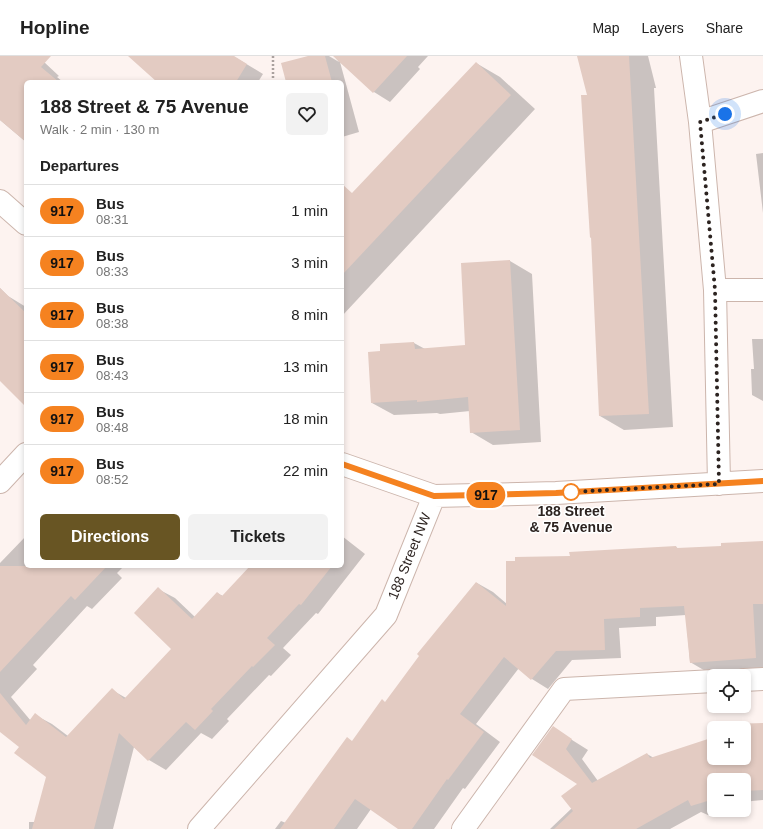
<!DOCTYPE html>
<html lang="en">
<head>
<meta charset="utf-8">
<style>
	body { margin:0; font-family:Arial,sans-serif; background:#f2f2f2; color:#222; height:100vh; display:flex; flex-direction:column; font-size:15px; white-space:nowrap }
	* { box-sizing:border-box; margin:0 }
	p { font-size:13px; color:#767676 }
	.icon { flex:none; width:22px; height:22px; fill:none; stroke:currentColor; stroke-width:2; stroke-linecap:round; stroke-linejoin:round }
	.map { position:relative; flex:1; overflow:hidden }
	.details { position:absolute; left:24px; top:24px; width:320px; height:488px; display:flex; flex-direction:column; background:#fff; border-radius:6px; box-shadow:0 2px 6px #0003 }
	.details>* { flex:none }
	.badge { padding:0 8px; border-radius:13px; font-size:14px; line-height:26px }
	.controls { position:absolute; left:707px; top:613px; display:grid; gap:8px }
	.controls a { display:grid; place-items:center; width:44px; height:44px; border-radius:6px; background:#fff; box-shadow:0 2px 6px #0003; font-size:20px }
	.you { position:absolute; width:20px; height:20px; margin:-10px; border:3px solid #fff; border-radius:50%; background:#1a73e8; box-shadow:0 0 0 6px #1a73e833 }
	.map>.badge { position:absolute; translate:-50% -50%; box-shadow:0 0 0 2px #fff }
	h2 { padding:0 16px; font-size:15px; line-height:36px }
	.round { display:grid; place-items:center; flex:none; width:42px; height:42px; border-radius:6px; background:#f2f2f2 }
	.headline { display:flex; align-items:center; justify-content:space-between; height:68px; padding:0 16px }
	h1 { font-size:19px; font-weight:800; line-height:30px }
	.action { display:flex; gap:8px; margin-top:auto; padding:8px 16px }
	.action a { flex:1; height:46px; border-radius:6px; background:#685523; color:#fff; font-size:16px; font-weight:800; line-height:46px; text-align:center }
	.action a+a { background:#f2f2f2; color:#222 }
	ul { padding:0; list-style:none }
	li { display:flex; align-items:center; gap:12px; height:52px; padding:0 16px; border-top:1px solid #e0e0e0 }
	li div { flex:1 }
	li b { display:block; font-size:15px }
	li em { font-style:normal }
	li .badge { min-width:44px; font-weight:700; text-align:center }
	header { display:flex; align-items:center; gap:24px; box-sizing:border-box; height:56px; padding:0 20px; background:#fff; border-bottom:1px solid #e0e0e0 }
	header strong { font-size:19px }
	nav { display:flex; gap:22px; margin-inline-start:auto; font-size:14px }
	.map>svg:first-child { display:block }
	.shadow { fill:#0003 }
	.building { fill:#e3cbc2 }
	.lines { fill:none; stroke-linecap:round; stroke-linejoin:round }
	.minor-casing { stroke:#ccb5ac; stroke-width:24 }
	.path { stroke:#aaa19e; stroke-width:2.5; stroke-dasharray:2 2; stroke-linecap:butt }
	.minor { stroke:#fff; stroke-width:22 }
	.line-casing { stroke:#fff; stroke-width:9 }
	.line { stroke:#f58220; stroke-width:6 }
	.walk { stroke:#2c2320; stroke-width:4; stroke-dasharray:0 7.2 }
	.stop-dot { fill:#fff; stroke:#f58220; stroke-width:2 }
	.labels { text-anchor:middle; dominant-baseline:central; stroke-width:3; stroke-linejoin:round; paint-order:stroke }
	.stop-label { font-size:14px; font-weight:bold; fill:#2c2320; stroke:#fff }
	.street-label { font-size:14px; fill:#2c2320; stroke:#fff }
</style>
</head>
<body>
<header>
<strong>Hopline</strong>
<nav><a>Map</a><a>Layers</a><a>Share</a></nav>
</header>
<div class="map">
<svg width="763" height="773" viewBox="0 0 763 773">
	<rect width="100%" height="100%" fill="#fdf3f0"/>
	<path class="shadow" d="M0,0H41L44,6L59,20L57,21L63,26H26V86L0,64Z
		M129,0H233L263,18L258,26H159Z
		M312,0H329L339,6L334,0H428L418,11L420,13L390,46L374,36L340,6L359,76L342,81V26H287Z
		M578,0H648L656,32H654L673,371L624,374L600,360L592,182L590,181L589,40Z
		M476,7L500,21L535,53L342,260V150Z
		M763,97V157L756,98Z
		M510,205L532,218L541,386L493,389L471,376L470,355L440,358L437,357L394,359L372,347L381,296L414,287L425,293L466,290Z
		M0,232L8,240L26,251V346L0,324Z
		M752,283H763V345L752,339L751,313H754Z
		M26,480V510H124L117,517L122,522L92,553L87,550L33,609L37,613L11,641L31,665L35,659L52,668L68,680L112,634L126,642L173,593L158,533L175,542L195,561L217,537L223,540L252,510H342V480L365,498L318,558L316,557L283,592L291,599L271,620L269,619L227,663L229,665L212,683L201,677L166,714L149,704L134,691L113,773H29V766H35L47,721L20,691L0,674V507Z
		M763,486V612L707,616L690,606L686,559L656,561V570L619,572L621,602L572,604L548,633L532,623L519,612L476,668L500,686L465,733L463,732L434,773H400L371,753L357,773H275L281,765L286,767L386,647L477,527L493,536L507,548L571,501L676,491L679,493L722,491Z
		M763,668V744L752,745L744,747V724H714V754H724L708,759L701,756L670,773H550L572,752L579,728L553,672L588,694L582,703L598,725L647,698L654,702L714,682V702H744V672H734Z"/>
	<path class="building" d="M0,0H51L41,11L59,26H26V86L0,64Z
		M128,0H234L247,8L236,26H157Z
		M308,0H325L332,26H286L281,7Z
		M333,0H407L373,37Z
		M577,0H629L649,358L599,360L591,181L590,182L581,39H587Z
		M476,6L511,39L342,219V128L352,137Z
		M510,204L520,374L470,377L468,341L417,346V344L371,347L368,296L380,295V288L414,286L415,293L465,289L461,207Z
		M0,232L26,257V351L0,325Z
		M763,485V548H753L756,602L690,607L684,550L640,552V561L604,563L605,594L556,595L531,624L504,601L460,658L484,676L448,724L447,723L412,773H398L355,743L334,773H280L347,681L352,685L382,643L385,646L419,600L417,598L476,526L506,550V505H515V501L570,500L569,496L676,490L677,492L721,490V487Z
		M0,510H107L75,544L71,540L0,616Z
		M250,510H332L301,549L299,548L267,582L275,589L253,611L252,610L211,653L213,655L195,674L186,666L148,705L119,677L94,773H32L46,721L14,697L19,691L0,676V637L26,669L35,657L66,681L112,632L124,643L171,593L134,557L158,531L192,563L217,536L222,540Z
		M763,667V734L744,735V724H714V743L691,750L688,744L636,773H554L573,755L561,740L577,728L532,699L553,670L572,683L566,693L592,727L647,697L650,702L714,681V702H744V672H733L732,668Z"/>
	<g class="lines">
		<g class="minor-casing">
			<path id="minor" d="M691,0L700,66L715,234L719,428
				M700,66L763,45
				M0,145L26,168
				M715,234H763
				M342,408L434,440L556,437L763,425
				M0,426L26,398
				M744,624L763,623
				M199,773L386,559L434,440
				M463,773L564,633L714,625"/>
		</g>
		<path class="path" d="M273,26V0"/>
		<use href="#minor" class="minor"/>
	</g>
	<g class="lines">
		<g class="line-casing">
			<path id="line" d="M342,408L434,440L556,437L763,425"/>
		</g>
		<use href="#line" class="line"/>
		<path class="walk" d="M571,436L719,428L715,234L700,66L725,58"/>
	</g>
	<circle class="stop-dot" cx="571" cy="436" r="8"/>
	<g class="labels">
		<g class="stop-label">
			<text x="571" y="455">188 Street<tspan x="571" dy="16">&amp; 75 Avenue</tspan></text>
		</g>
		<g class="street-label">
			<text transform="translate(409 500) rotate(-68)">188 Street NW</text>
		</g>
	</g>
</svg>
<div class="controls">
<a><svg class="icon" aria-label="locate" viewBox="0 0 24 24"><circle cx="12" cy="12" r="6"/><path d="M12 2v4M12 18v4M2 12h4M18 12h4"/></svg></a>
<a>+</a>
<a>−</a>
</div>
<div class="you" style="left:725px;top:58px"></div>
<b class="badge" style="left:486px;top:439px;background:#f58220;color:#111">917</b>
<section class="details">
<div class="headline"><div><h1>188 Street &amp; 75 Avenue</h1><p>Walk · 2 min · 130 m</p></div><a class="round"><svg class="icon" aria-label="heart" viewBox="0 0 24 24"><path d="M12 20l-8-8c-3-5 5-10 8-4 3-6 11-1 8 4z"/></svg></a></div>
<h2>Departures</h2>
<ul>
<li><span class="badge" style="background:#f58220;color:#111">917</span><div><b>Bus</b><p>08:31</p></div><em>1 min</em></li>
<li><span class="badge" style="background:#f58220;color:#111">917</span><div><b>Bus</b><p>08:33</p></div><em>3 min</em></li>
<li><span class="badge" style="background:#f58220;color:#111">917</span><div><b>Bus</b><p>08:38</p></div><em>8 min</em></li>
<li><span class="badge" style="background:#f58220;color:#111">917</span><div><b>Bus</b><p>08:43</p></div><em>13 min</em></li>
<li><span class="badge" style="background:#f58220;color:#111">917</span><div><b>Bus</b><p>08:48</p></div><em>18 min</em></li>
<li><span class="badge" style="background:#f58220;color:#111">917</span><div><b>Bus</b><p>08:52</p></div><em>22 min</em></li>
</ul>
<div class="action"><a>Directions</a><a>Tickets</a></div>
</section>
</div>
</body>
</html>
